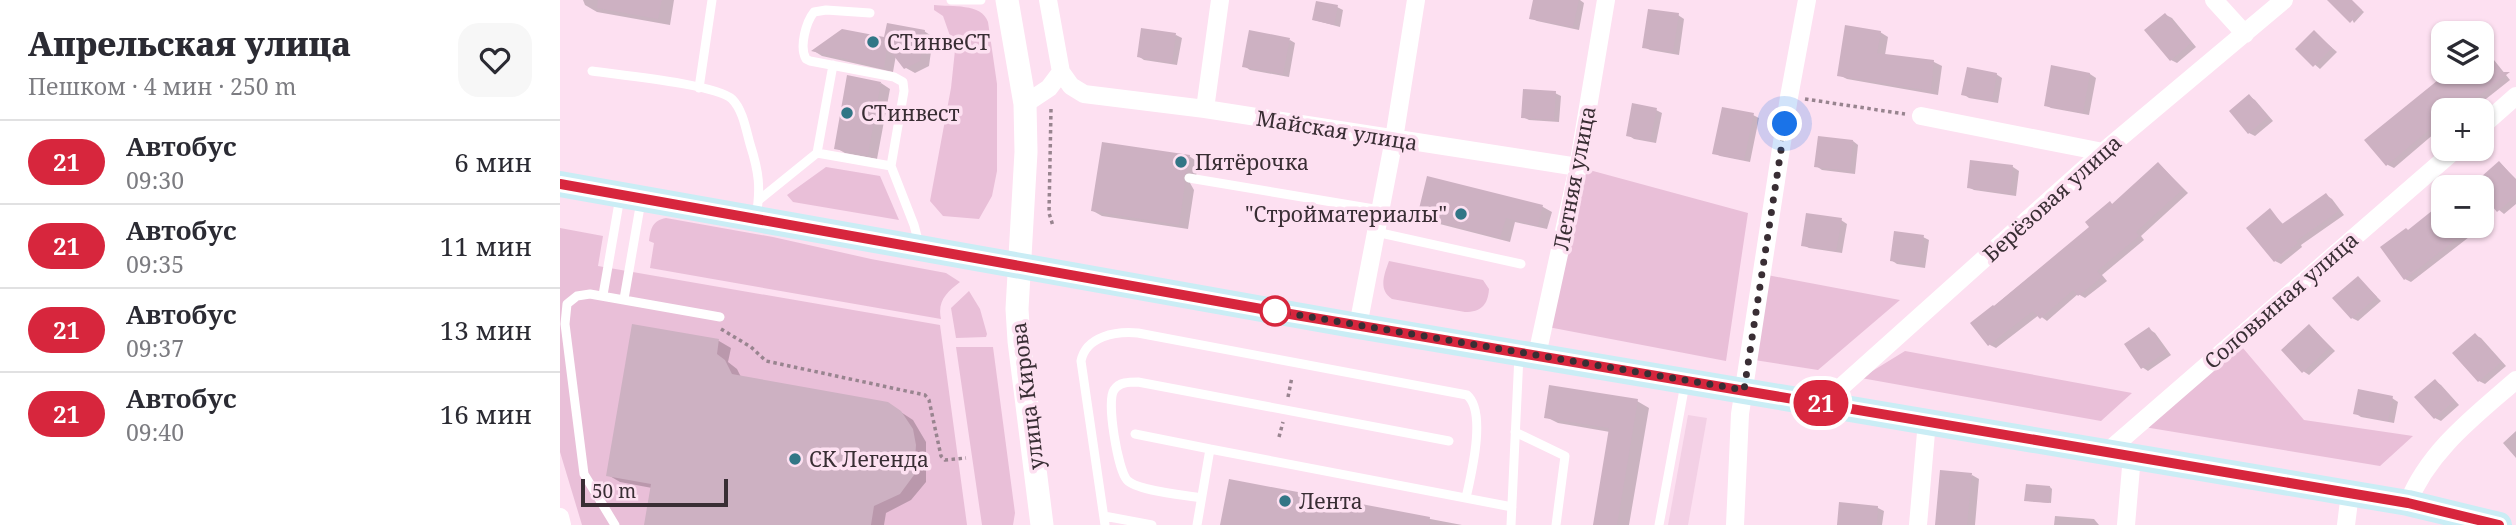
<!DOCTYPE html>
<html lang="ru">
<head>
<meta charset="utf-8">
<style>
	body { margin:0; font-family:"Noto Serif",serif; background:#f7f7f7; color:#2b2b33; height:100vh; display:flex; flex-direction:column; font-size:26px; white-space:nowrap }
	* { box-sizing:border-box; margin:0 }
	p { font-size:23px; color:#7c7c81 }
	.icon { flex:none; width:38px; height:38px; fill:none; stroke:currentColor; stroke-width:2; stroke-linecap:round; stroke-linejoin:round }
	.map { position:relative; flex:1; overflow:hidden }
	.details { display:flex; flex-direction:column; background:#fff; width:560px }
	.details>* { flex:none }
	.badge { padding:0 14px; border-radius:23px; font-size:24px; line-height:46px }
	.controls { position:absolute; left:1871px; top:21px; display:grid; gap:14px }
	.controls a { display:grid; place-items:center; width:63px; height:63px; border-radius:14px; background:#fff; box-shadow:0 2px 5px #0004; font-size:35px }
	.scale { position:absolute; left:21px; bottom:18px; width:147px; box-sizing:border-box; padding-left:7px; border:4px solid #392e34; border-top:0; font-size:19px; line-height:24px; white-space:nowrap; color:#392e34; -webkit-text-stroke:5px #fde0f1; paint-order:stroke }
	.you { position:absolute; width:35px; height:35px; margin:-18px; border:5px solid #fff; border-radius:50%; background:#1a73e8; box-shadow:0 0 0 10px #1a73e833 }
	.map>.badge { position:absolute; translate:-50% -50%; box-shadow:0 0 0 4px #fff }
	.round { display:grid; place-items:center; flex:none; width:74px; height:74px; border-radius:21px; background:#f7f7f7 }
	.headline { display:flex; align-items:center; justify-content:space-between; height:119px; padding:0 28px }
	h1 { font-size:33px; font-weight:800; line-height:52px }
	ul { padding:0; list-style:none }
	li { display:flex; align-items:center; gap:21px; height:84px; padding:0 28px; border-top:2px solid #e1e1e2 }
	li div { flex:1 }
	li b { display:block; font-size:26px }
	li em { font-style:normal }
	li .badge { min-width:77px; font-weight:700; text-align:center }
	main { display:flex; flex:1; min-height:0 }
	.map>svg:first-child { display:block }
	.built { fill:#f3d0e5 }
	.green { fill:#e9bfd8 }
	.shadow { fill:#0003 }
	.building { fill:#cdb1c2 }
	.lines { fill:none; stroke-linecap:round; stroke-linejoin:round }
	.path { stroke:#98848f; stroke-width:3.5; stroke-dasharray:3.5 3.5; stroke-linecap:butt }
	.service { stroke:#fff; stroke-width:9 }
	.minor { stroke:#fff; stroke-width:18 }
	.tertiary { stroke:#fff; stroke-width:23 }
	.secondary { stroke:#caedf5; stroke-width:26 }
	.line-casing { stroke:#fff; stroke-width:16 }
	.line { stroke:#d7263d; stroke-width:10 }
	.walk { stroke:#392e34; stroke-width:7; stroke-dasharray:0 12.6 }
	.poi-dot { fill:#327686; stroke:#fde0f1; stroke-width:2.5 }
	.stop-dot { fill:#fff; stroke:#d7263d; stroke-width:3.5 }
	.labels { text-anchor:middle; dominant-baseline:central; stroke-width:7; stroke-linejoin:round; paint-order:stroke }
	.poi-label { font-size:21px; fill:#392e34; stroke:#fde0f1; text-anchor:start }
	.street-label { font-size:21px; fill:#392e34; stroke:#fde0f1 }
</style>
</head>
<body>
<main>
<section class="details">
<div class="headline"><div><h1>Апрельская улица</h1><p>Пешком · 4 мин · 250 m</p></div><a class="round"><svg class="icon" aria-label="heart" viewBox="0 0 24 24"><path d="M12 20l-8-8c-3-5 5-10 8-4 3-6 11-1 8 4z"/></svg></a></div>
<ul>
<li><span class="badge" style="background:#d7263d;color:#fff">21</span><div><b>Автобус</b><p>09:30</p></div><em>6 мин</em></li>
<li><span class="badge" style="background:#d7263d;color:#fff">21</span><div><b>Автобус</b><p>09:35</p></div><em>11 мин</em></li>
<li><span class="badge" style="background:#d7263d;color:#fff">21</span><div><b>Автобус</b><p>09:37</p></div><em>13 мин</em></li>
<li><span class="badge" style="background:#d7263d;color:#fff">21</span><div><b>Автобус</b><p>09:40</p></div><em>16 мин</em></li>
</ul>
</section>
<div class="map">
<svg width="1956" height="525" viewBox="0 0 1956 525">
	<rect width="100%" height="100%" fill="#fde0f1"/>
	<path class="built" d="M1128,415L1147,418L1128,525H1108Z"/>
	<path class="green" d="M374,5C391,7 422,3 428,22L437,84V171L432,196L419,219L383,216L370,201L391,88L395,50L383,16L374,10Z
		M266,167L320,176L339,220L233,202L227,195Z
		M1022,168L1188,213L1166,361L988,327Z
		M106,218L213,237L311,259L386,273L400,282C387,292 377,301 381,319L90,268L94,243L89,241C91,228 92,221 106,218Z
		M0,228L43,236L38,266L380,325L407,525H22L0,452Z
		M829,261L923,280L929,289C928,305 921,312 905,312L832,299C818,290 824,275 829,261Z
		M1202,274L1340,300L1258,370L1188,359Z
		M409,291L420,309L427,334L426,337L396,338L391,308Z
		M1677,341L1744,420L1853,436L1820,466L1578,426Z
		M396,347H433L455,513L453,525H422Z
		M1345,351L1572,393L1541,421L1301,378Z"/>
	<path class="shadow" d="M23,0H114L110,25L37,12L25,5Z
		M974,0H1020L1024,3L1019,30L977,21L971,18Z
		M1782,0H1791L1804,12L1794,23Z
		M777,7L783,10L780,27L754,20Z
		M1118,15L1124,19L1119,55L1090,50L1084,47Z
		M1606,15L1612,18L1636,47L1617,63L1611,60Z
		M364,31L373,37L369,66L355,73L346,68L336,55L333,72L262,56L254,51Z
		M1320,32L1328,37L1325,55L1374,62L1382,66L1378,95L1287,79L1279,75Z
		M1754,32L1777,52L1760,69L1737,49Z
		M616,35L622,38L617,65L584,60L578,56Z
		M730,40L735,43L729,77L690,70L684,66Z
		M1922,47L1926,50L1950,80L1912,110H1883V134L1881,136L1875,133L1834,168L1828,165L1807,140L1889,72H1922Z
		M1492,67L1530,74L1536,78L1529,115L1491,108L1485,105Z
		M1436,74L1442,78L1438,103L1409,98L1403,94Z
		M321,83L330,89L317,159L285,153L276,148Z
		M995,93L1001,96L999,122L969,120L963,117Z
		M1689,96L1695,100L1713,121L1695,136L1689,133L1671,111Z
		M1096,110L1102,113L1096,143L1074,139L1068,135Z
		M1193,115L1199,118L1190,162L1160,156L1154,153Z
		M1293,141L1298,145L1295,174L1262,170L1256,166Z
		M629,156L638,162L636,177L630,183L634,190L628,229L542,216L533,211Z
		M1412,162L1453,167L1459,171L1456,196L1414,190L1408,187Z
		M1940,163L1956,179V204L1944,214L1939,210L1922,191V187L1916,184Z
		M1599,164L1628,193L1581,236L1584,240L1542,275L1547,281L1525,298L1518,294L1487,321L1479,315L1436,348L1430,345L1433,307L1531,227L1550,203L1554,205Z
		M868,178L983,207L992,212L987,229L955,222L950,242L868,221L859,216Z
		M1766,195L1772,199L1784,215L1741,245L1742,247L1721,264L1715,261L1710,211L1724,225Z
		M1883,204V226H1907L1913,234L1851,282L1845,279Z
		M1281,220L1287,224L1282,253L1249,248L1243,245Z
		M1363,237L1369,240L1365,268L1337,264L1331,260Z
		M1798,278L1821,301L1798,321L1792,318Z
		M73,326L159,341L171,348L168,362L177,369L181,377L327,403L353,420L366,442V482L351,500L326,513L324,525H86L92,488L60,482L48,475Z
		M1750,326L1775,351L1749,375L1743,371Z
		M1589,329L1595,333L1611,355L1588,371L1582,367Z
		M1915,335L1921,338L1946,366L1925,384L1919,381Z
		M1875,381L1881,385L1899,405L1881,421L1875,418Z
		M1832,398L1838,402L1834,423L1801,417L1795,413Z
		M1077,401L1089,408L1069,525H1035L1050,432L998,423L986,417Z
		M1956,431V458L1943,443Z
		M1412,475L1419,479L1415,525H1377Z
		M670,481L902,525H662Z
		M1490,487L1492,489L1491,503L1468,501Z
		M1318,508L1324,511L1322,525H1279Z
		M1495,516L1534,519L1539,525H1494Z"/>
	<path class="building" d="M38,0H102L98,19L37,8Z
		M973,0H1019L1013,27L969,19Z
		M1767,0H1792L1802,10L1790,23Z
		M756,1L778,5L774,25L752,20Z
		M1088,9L1119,13L1113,52L1082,48Z
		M1605,13L1631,43L1610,61L1584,30Z
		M327,23L365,30L360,61L344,69L327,47L324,68L251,51L282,29L324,37Z
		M1285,25L1321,31L1317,53L1374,60L1371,91L1277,76Z
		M581,28L616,33L612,63L577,57Z
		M689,30L730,38L723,74L682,67Z
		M1754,30L1772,48L1753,67L1735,49Z
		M1922,46L1942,72H1950L1900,110H1883V127L1874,134L1870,129L1826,166L1804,140L1888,72H1922Z
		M1491,65L1530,73L1523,113L1484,106Z
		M1407,67L1437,73L1432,101L1401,95Z
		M287,75L321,82L308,155L274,149Z
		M963,89L996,91L994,120L961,118Z
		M1689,94L1708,117L1688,134L1669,111Z
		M1072,103L1097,108L1090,141L1066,136Z
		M1162,107L1194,113L1184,160L1152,154Z
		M1258,136L1293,140L1290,171L1254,167Z
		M542,142L630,155L627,171L622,178L625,184L619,225L531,211Z
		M1410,160L1453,165L1450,194L1407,188Z
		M1939,161L1956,180V196L1937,212L1922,194V187H1916L1913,184Z
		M1598,162L1623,189L1576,232L1579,236L1537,271L1542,277L1518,296L1513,290L1480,319L1473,311L1428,346L1410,323L1433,305L1434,306L1529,227L1525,222L1550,201L1552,204Z
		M867,176L983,205L978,226L946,218L940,238L857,217Z
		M1766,193L1779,211L1736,241L1738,243L1714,262L1686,228L1710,208L1722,224Z
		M1883,202V226H1913L1844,280L1820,247L1846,228L1848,230Z
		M1246,213L1282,218L1276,251L1241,246Z
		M1334,231L1364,235L1359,265L1330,261Z
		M1798,276L1817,297L1791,319L1772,298Z
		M72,324L159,339L157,354L165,360L172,374L328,402L341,411L353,429L356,445L354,475L340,494L314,506L311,525H84L91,484L46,476Z
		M1749,324L1770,347L1742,373L1721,350Z
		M1589,327L1606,352L1581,369L1564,344Z
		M1915,333L1941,362L1918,382L1892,353Z
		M1875,379L1894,401L1874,419L1854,397Z
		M989,385L1078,399L1057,525H1033L1049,428L984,418Z
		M1798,389L1833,396L1828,421L1793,414Z
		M1380,470L1412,473L1407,525H1375Z
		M669,479L870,517L869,525H660Z
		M1466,484L1490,486L1489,503L1464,501Z
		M1279,502L1318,506L1317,525H1277Z"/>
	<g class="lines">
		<path class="path" d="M1245,99L1345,114
			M491,109L489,213L493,226
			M161,329L191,347L206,361L365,395L369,400L381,456L385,460L406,458
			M728,397L732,377
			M719,437L723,422"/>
		<path class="service" d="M391,0H421
			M310,13L266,10L254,12C246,22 239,47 246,59L250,61L334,77L343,82L344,91L331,166L354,225L359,244
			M32,71C59,75 156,84 172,99C183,110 186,130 190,144C199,172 201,188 196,217
			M139,88L152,0
			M257,153L331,166
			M629,178L820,210
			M199,200L257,153L273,65
			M816,232L961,264
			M43,295L60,197
			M64,299L81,201
			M955,432L1005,456L996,525
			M575,434L650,449
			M641,498C625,495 577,491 567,480C558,470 546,401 554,390C559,382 569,382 578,382L889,441
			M544,516L592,525
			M55,525L24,474L5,324L7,304L17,296L30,294L160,317
			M545,525L521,361C526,336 556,331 578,333L907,395C927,412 911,475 906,498
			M637,525L650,449L952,507
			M951,525L959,355
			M1099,525L1125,384"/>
		<path class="minor" d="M488,0L501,72L511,86L524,94L645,109
			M660,0L645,109L1018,167
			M1654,0L1685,34
			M465,104L489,88L501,72
			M1361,116L1543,152
			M1922,126L1956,96
			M798,326L834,139L856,0
			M977,355L1018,167L1046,0
			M1269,405L1280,388L1543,152L1724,0
			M1547,452L1896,149
			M1848,503C1868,451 1916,415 1956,380
			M0,517L2,525
			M1175,525L1180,414L1229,97L1247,0
			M1358,525L1367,421
			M1566,525L1572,456
			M1786,525L1790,493"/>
		<path class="tertiary" d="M447,0L465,104L466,152L457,309L459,341L482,525"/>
		<path class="secondary" d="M0,184L798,326L1848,503L1939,525"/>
	</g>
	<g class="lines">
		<g class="line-casing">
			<path id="line" d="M0,184L724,313L1848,503L1939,525"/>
		</g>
		<use href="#line" class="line"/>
		<path class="walk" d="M715,311L1184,390L1225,124"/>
	</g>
	<g class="poi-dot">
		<circle cx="313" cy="42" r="7"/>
		<circle cx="287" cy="113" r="7"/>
		<circle cx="621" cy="162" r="7"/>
		<circle cx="901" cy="214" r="7"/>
		<circle cx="235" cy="459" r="7"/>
		<circle cx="725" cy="501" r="7"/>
	</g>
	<circle class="stop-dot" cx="715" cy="311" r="14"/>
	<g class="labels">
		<g class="poi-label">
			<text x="327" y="42">СТинвеСТ</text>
			<text x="301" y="113">СТинвест</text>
			<text x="635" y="162">Пятёрочка</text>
			<text x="887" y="214" text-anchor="end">"Стройматериалы"</text>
			<text x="249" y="459">СК Легенда</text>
			<text x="739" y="501">Лента</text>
		</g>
		<g class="street-label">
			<text transform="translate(777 130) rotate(9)">Майская улица</text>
			<text transform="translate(1014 178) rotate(-79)">Летняя улица</text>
			<text transform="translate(1492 198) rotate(-42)">Берёзовая улица</text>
			<text transform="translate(1721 300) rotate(-41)">Соловьиная улица</text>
			<text transform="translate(467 396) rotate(-97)">улица Кирова</text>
		</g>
	</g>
</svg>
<div class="controls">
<a><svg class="icon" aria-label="layers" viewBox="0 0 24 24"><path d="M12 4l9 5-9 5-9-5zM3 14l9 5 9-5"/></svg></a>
<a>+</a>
<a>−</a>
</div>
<div class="scale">50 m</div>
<div class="you" style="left:1225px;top:124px"></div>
<b class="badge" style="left:1261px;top:403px;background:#d7263d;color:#fff">21</b>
</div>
</main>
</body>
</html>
